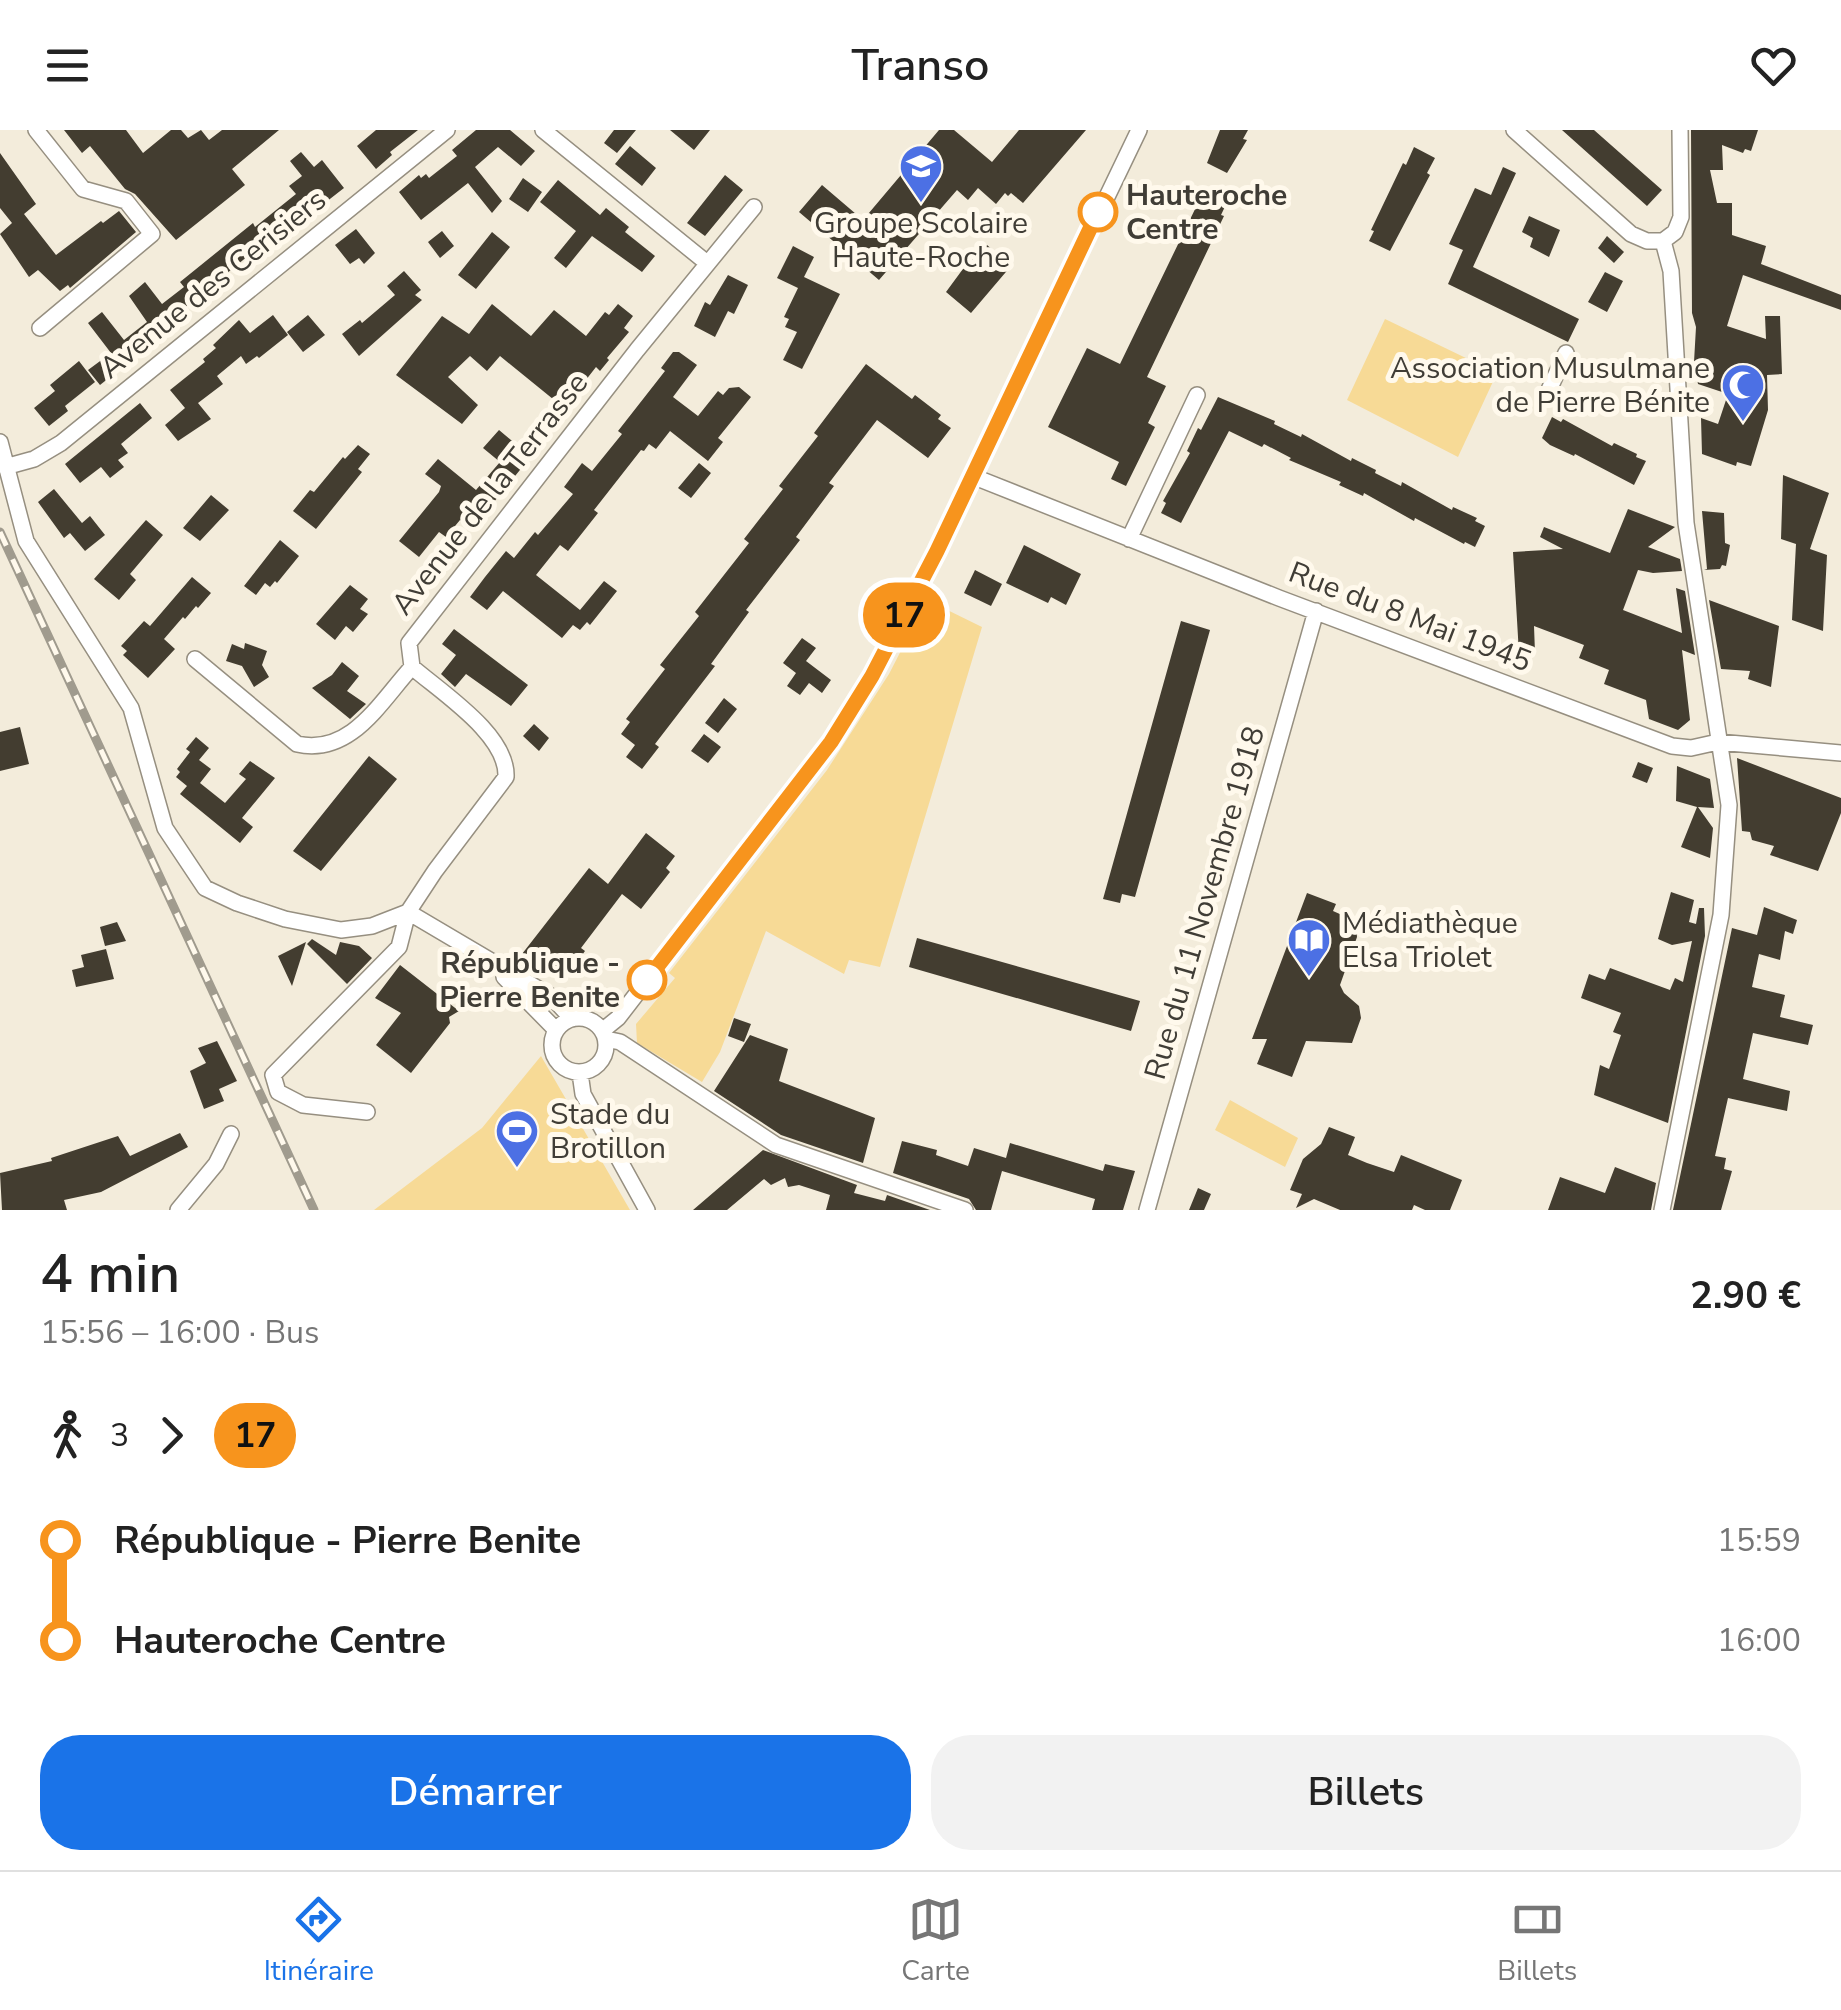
<!DOCTYPE html>
<html lang="fr">
<head>
<meta charset="utf-8">
<style>
	body { margin:0; font-family:"Nunito Sans",sans-serif; background:#f2f2f2; color:#222; height:100vh; display:flex; flex-direction:column; font-size:38px; white-space:nowrap }
	* { box-sizing:border-box; margin:0 }
	p { font-size:32px; color:#767676 }
	.icon { flex:none; width:55px; height:55px; fill:none; stroke:currentColor; stroke-width:2; stroke-linecap:round; stroke-linejoin:round }
	.map { position:relative; height:1080px; overflow:hidden }
	.side { display:flex; flex-direction:column; background:#fff; flex:1 }
	.side>* { flex:none }
	.badge { padding:0 20px; border-radius:32px; font-size:35px; line-height:65px }
	.map>.badge { position:absolute; translate:-50% -50%; box-shadow:0 0 0 5px #fff }
	.legs { display:flex; align-items:center; gap:15px; height:110px; padding:0 40px; font-size:32px }
	.legs p { margin-inline-start:auto }
	.head { display:flex; align-items:center; justify-content:space-between; height:170px; padding:0 40px }
	h1 { font-size:55px; font-weight:600; line-height:75px }
	.button { display:flex; gap:20px; margin-top:auto; padding:20px 40px }
	.button a { flex:1; height:115px; border-radius:40px; background:#1a73e8; color:#fff; font-size:40px; font-weight:600; line-height:115px; text-align:center }
	.button a+a { background:#f2f2f2; color:#222 }
	ul { padding:0 40px; list-style:none }
	li { display:flex; align-items:center; gap:35px; height:100px; font-size:38px }
	li i { display:grid; place-items:center; width:15px; height:100%; margin:0 12px; background:currentColor }
	li i::after { content:''; width:25px; height:25px; margin:-12px; border:8px solid; border-radius:50%; background:#fff }
	li p { margin-inline-start:auto }
	li:first-child i { background:linear-gradient(#0000 50%,currentColor 0) }
	li:last-child i { background:linear-gradient(currentColor 50%,#0000 0) }
	header { display:flex; justify-content:space-between; align-items:center; height:130px; padding:0 40px; background:#fff; font-size:45px; font-weight:600 }
	.dock { display:flex; justify-content:space-around; align-items:center; height:140px; border-top:2px solid #e0e0e0; background:#fff; font-size:28px; color:#767676 }
	.dock a { display:grid; justify-items:center; gap:5px }
	.dock .on { color:#1a73e8 }
	.map>svg:first-child { display:block }
	.green { fill:#f7da96 }
	.building { fill:#433d30 }
	.lines { fill:none; stroke-linecap:round; stroke-linejoin:round }
	.street-casing { stroke:#968f80; stroke-width:18 }
	.street { stroke:#fff; stroke-width:15 }
	.rail-casing { stroke:#a09b8e; stroke-width:9 }
	.rail { stroke:#fff9ec; stroke-width:5; stroke-dasharray:15; stroke-linecap:butt }
	.line-1-casing { stroke:#fff; stroke-width:22 }
	.line-1 { stroke:#f7941d; stroke-width:15 }
	.stop-1-dot { fill:#fff; stroke:#f7941d; stroke-width:5 }
	.labels { text-anchor:middle; dominant-baseline:central; stroke-width:10; stroke-linejoin:round; paint-order:stroke }
	.stop-label { font-size:30px; font-weight:bold; fill:#403d36; stroke:#fff9ec; text-anchor:start }
	.poi-label { font-size:30px; fill:#403d36; stroke:#fff9ec; text-anchor:start }
	.street-label { font-size:30px; fill:#403d36; stroke:#fff9ec }
</style>
</head>
<body>
<header><svg class="icon" aria-label="menu" viewBox="0 0 24 24"><path d="M4 6h16M4 12h16M4 18h16"/></svg>Transo<svg class="icon" aria-label="heart" viewBox="0 0 24 24"><path d="M12 20l-8-8c-3-5 5-10 8-4 3-6 11-1 8 4z"/></svg></header>
<div class="map">
<svg width="1841" height="1080" viewBox="0 0 1841 1080">
	<rect width="100%" height="100%" fill="#f3ecdb"/>
	<path class="green" d="M1385,189L1497,243L1458,327L1347,270Z
		M927,470L982,497L880,837L849,830L844,844L766,801L720,922L702,952L637,913L636,894L675,848L669,843L827,640L889,544Z
		M541,926L630,1080H374L482,998Z
		M1230,970L1298,1008L1285,1037L1215,1000Z"/>
	<path class="building" d="M64,0H126L143,23L171,0H181L188,8L201,0L209,10L222,0H279L232,39L245,55L176,110L135,64L125,59L90,16L82,23Z
		M376,0H418L390,22L392,25L376,39L357,16Z
		M476,0H510L535,21L521,36L498,17L475,37L502,71L492,83L468,53L421,90L399,62L419,45L421,48L426,44L429,48L457,26L452,20Z
		M614,0H636L617,23L604,13Z
		M670,0H710L694,20Z
		M939,0H954L992,32L1019,0H1086L1023,73L1011,63L1008,66L1005,63L996,74L978,58L968,70L957,60L879,150L799,82L822,55L863,90Z
		M1220,0H1248L1243,9L1247,10L1227,43L1207,33Z
		M1562,0H1594L1662,60L1647,76Z
		M1691,0H1758L1751,21L1745,19L1743,23L1722,15L1723,40H1710L1717,73H1732V105L1766,116L1761,134L1841,165V180L1743,145L1727,196L1766,209L1765,186H1780L1782,244L1767,245L1768,280L1751,336L1737,332L1736,336L1702,324L1701,288L1718,294L1728,264L1698,254L1694,232L1696,197L1692,183Z
		M630,16L656,38L642,56L615,34Z
		M1414,17L1435,28L1427,43L1430,45L1390,121L1369,111L1374,101L1371,100L1403,33L1406,35Z
		M301,22L314,37L322,30L344,58L285,104L281,99L254,121L176,185L180,191L100,255L88,240L111,223L88,193L102,182L124,210L147,192L129,166L145,152L162,174L184,157L180,152L253,93L255,97L296,64L289,56L302,46L290,31Z
		M0,23L36,74L24,84L56,125L101,91L103,93L119,81L136,102L70,158L68,155L60,161L38,140L29,147L0,104L12,93L0,78Z
		M1503,37L1516,43L1473,137L1579,189L1568,212L1448,154L1463,120L1449,114L1475,58L1491,65Z
		M725,45L743,60L705,106L687,93Z
		M523,48L542,62L528,82L509,69Z
		M558,50L600,85L606,78L629,97L625,102L655,126L642,142L592,106L566,138L554,128L576,101L540,72Z
		M1209,57L1229,68L1221,85L1224,86L1147,247L1166,256L1148,293L1155,297L1126,356L1111,349L1119,332L1048,297L1087,218L1120,234L1198,73L1200,74Z
		M1529,86L1560,100L1549,127L1530,117L1533,108L1522,102Z
		M356,99L375,123L364,134L359,128L350,134L335,115Z
		M442,101L454,116L440,128L428,112Z
		M492,102L510,117L476,159L458,145Z
		M1607,106L1624,122L1614,133L1598,118Z
		M987,115L1011,136L971,183L946,162L971,128L974,130Z
		M793,116L814,127L804,147L840,164L802,239L783,230L797,202L785,197L789,189L784,187L798,158L777,148Z
		M404,141L421,160L415,165L422,170L359,226L342,204L360,190L362,193L395,165L387,156Z
		M1605,142L1623,151L1607,182L1588,172Z
		M728,145L748,155L734,184L728,181L715,207L694,196L705,172L710,175Z
		M492,174L531,206L554,180L586,206L605,182L609,185L618,174L633,186L624,198L629,202L607,228L609,230L600,241L596,237L564,278L500,226L487,241L470,226L448,247L478,275L462,294L396,245L442,186L469,204Z
		M273,185L288,205L259,228L257,226L246,234L241,226L217,246L223,254L198,273L211,289L178,311L165,295L185,278L170,260L205,232L203,229L216,218L213,215L239,190L250,203Z
		M308,185L325,205L303,222L287,202Z
		M673,222H679L697,235L673,267L698,286L718,261L723,265L729,258L739,257L751,267L718,308L723,312L708,331L670,301L656,319L649,314L644,321L641,320L594,380L598,383L568,421L560,415L536,445L580,480L604,451L617,461L590,495L587,492L580,500L573,495L562,508L503,461L487,480L470,467L485,447L506,421L514,428L535,402L538,405L573,364L564,357L582,333L592,341L622,304L618,301L665,241L661,238Z
		M79,231L95,252L65,276L68,281L49,296L34,278L55,261L50,255Z
		M866,234L912,269L915,265L941,285L938,289L951,298L928,328L877,290L829,353L834,356L796,407L800,410L746,480L749,482L711,534L715,536L655,614L659,617L642,639L626,627L635,615L621,604L630,592L626,589L665,539L660,535L699,486L695,482L749,413L744,409L783,359L779,356L818,306L814,303Z
		M1218,267L1275,291L1274,294L1301,307L1302,304L1351,331L1352,328L1376,340L1375,343L1401,356L1402,352L1452,380L1453,377L1477,388L1475,391L1485,396L1475,417L1465,412L1464,414L1415,388L1414,391L1364,363L1363,366L1339,355L1341,352L1289,330L1291,328L1264,314L1262,317L1229,301L1181,393L1161,383L1166,373L1163,371L1190,323L1187,321L1198,298L1201,300Z
		M140,273L152,288L121,314L128,323L118,330L124,337L110,348L101,337L80,353L65,334Z
		M1552,287L1561,292L1563,289L1612,316L1614,313L1637,324L1636,327L1646,331L1634,355L1575,324L1574,326L1550,315L1542,308Z
		M499,300L518,316L515,319L528,330L472,399L460,390L446,407L439,402L419,427L399,411L439,362L441,356L425,344L438,329L476,360L500,332L483,318Z
		M358,315L370,324L358,339L362,342L316,399L293,381L310,360L314,362L343,327L345,329Z
		M699,333L711,343L691,368L678,358Z
		M1783,345L1829,363L1810,419L1827,425L1823,501L1792,490L1796,414L1781,409Z
		M54,359L82,393L90,386L105,405L85,421L70,403L64,408L38,372Z
		M211,365L229,380L200,411L183,398Z
		M1628,379L1675,397L1648,417L1680,429L1682,441L1653,443L1638,440L1623,480L1682,503L1676,458L1685,461L1695,525L1682,520L1690,590L1678,600L1649,589L1646,570L1604,554L1609,540L1579,528L1584,515L1534,496L1535,523L1519,524L1513,422L1563,419L1540,407L1544,397L1610,423Z
		M1702,381L1724,383L1725,413L1730,415L1726,436L1722,435L1720,439L1704,440L1707,439Z
		M146,390L163,405L130,444L136,450L119,470L94,449Z
		M280,410L299,426L277,453L275,451L270,457L265,453L256,465L244,456Z
		M1024,415L1081,444L1066,475L1051,467L1048,473L1006,453Z
		M975,440L1002,454L991,476L964,463Z
		M192,447L211,463L198,478L196,476L185,489L183,487L164,509L175,519L148,548L123,525L127,521L121,516L144,491L150,496Z
		M350,455L368,469L360,479L368,484L353,502L346,496L335,510L316,494Z
		M1709,470L1779,496L1771,557L1748,549L1750,541L1721,539Z
		M1181,491L1210,500L1135,767L1122,764L1120,773L1103,769Z
		M454,499L528,555L511,576L466,544L455,557L441,544L456,525L442,514Z
		M802,508L816,518L806,531L831,550L822,563L809,553L800,565L787,556L796,543L783,533Z
		M245,513L267,521L262,535L269,547L254,557L242,536L226,531L232,514L244,519Z
		M342,532L359,546L347,561L366,574L350,589L312,558L332,545Z
		M724,568L737,579L718,603L705,593Z
		M534,594L549,608L539,621L523,606Z
		M20,597L29,634L0,641V602Z
		M704,604L721,617L708,633L691,621Z
		M196,607L209,618L199,630L211,639L200,653L225,673L246,649L239,644L250,631L275,648L242,688L253,697L240,713L180,664L187,656L176,647L180,642L177,639L190,622L186,619Z
		M369,626L397,649L321,741L293,721Z
		M1737,628L1841,668V683L1818,741L1770,725L1774,716L1752,710L1750,702L1742,701Z
		M1638,632L1653,638L1647,653L1632,647Z
		M1677,636L1710,649L1714,678L1698,677L1713,698L1710,728L1681,717L1697,677L1676,671Z
		M646,703L675,726L666,738L670,742L641,779L622,764L581,818L585,821L563,851L522,824L589,738L608,754Z
		M1671,762L1694,770L1689,792L1696,794L1699,778H1704L1705,806L1668,993L1594,965L1600,935L1609,939L1621,905L1613,902L1621,883L1581,868L1589,844L1605,850L1610,838L1670,860L1675,848L1683,852L1692,811L1672,815L1658,809Z
		M1307,763L1336,774L1333,781L1351,789L1356,795L1357,807L1340,855L1344,863L1359,876L1361,888L1352,913L1306,911L1292,947L1257,934L1267,909H1252Z
		M1764,777L1797,790L1793,804L1785,801L1780,830L1759,824L1752,857L1785,865L1780,887L1813,895L1808,915L1753,903L1743,949L1790,961L1787,981L1728,968L1715,1026L1726,1028L1724,1039L1732,1041L1721,1080H1673L1732,798L1757,805Z
		M117,792L126,811L105,816L100,797Z
		M917,808L1140,871L1131,901L909,837Z
		M312,809L336,825L340,812L359,816L372,828L347,854L307,814Z
		M306,812L292,856L278,826Z
		M106,819L114,849L76,857L72,840L84,837L81,825Z
		M400,835L459,881L449,887L450,893L411,943L376,915L401,883L375,868Z
		M734,888L751,894L744,912L728,906Z
		M750,905L788,919L779,951L875,988L863,1033L781,1005L714,961Z
		M217,911L237,951L219,959L224,971L204,979L190,941L206,933L198,918Z
		M1329,997L1355,1007L1348,1025L1367,1033L1394,1042L1401,1025L1462,1050L1450,1080H1425L1414,1075L1412,1080H1340L1314,1069L1296,1078L1302,1064L1290,1060L1303,1029L1321,1014Z
		M180,1003L188,1017L101,1062L64,1070L67,1080H2L0,1043L52,1031L51,1028L118,1006L130,1026Z
		M902,1011L937,1020L936,1025L968,1036L974,1018L1006,1028L1010,1013L1103,1041L1105,1034L1135,1041L1123,1080H1092L1095,1069L1002,1041L991,1080H976L969,1069L893,1043Z
		M763,1020L857,1055L854,1063L885,1071L887,1065L930,1080H826L830,1065L799,1055L788,1057L785,1048L771,1055L764,1049L727,1080H693Z
		M1615,1037L1656,1053L1651,1080H1548L1560,1047L1605,1063Z
		M1198,1058L1211,1064L1204,1080H1189Z"/>
	<g class="lines">
		<g class="street-casing">
			<path id="street" d="M36,0L83,59L126,71L152,104L40,198
				M543,0L707,133
				M1514,0L1631,104L1647,111H1663
				M1548,262L1566,223
				M0,312L26,411L131,578L165,698L205,758L237,773L285,789L341,800L372,796L408,782
				M5,337L34,329L61,313L447,0
				M972,346L1279,468L1672,616L1691,618L1718,612L1841,623
				M1129,409L1197,265
				M195,529L297,614C351,626 380,572 412,537
				M408,782L552,867L572,889
				M504,847L556,900
				M552 915a27 27 0 1 1 54 0a27 27 0 1 1-54 0Z
				M602,901L618,888L831,612L872,546L937,421L1139,0
				M606,909L620,912L776,1015L965,1080
				M580,943L583,964L647,1080
				M367,982L303,975L278,962L273,945L399,817L408,782L435,741L506,647C508,605 442,563 412,537L409,513L637,220L754,77
				M178,1080L216,1034L231,1004
				M1147,1080L1316,481
				M1662,1080L1721,785L1729,675L1686,393L1671,141L1663,111L1675,102L1681,87L1680,0"/>
		</g>
		<use href="#street" class="street"/>
		<g class="rail-casing">
			<path id="rail" d="M0,402L314,1080"/>
		</g>
		<use href="#rail" class="rail"/>
	</g>
	<g class="lines">
		<g class="line-1-casing">
			<path id="line-1" d="M647,850L831,612L872,546L937,421L1098,82"/>
		</g>
		<use href="#line-1" class="line-1"/>
	</g>
	<defs>
		<g id="school-pin" transform="scale(2.25)"><path d="M0 17L-7.5 6A9.5 9.5 0 1 1 7.5 6Z" fill="#4c70e4" stroke="#fff9ec"/><path d="M0-5L7-2L0 1L-7-2ZM-4 1L0 2.5L4 1V4Q0 6-4 4Z" fill="#fff"/></g>
		<g id="mosque-pin" transform="scale(2.25)"><path d="M0 17L-7.5 6A9.5 9.5 0 1 1 7.5 6Z" fill="#4c70e4" stroke="#fff9ec"/><path d="M3.5-4.9A6 6 0 1 0 3.5 4.9A5 5 0 1 1 3.5-4.9Z" fill="#fff"/></g>
		<g id="library-pin" transform="scale(2.25)"><path d="M0 17L-7.5 6A9.5 9.5 0 1 1 7.5 6Z" fill="#4c70e4" stroke="#fff9ec"/><path d="M-6-4Q-3-5.5-.7-3.5V5Q-3 3-6 4ZM6-4Q3-5.5 .7-3.5V5Q3 3 6 4Z" fill="#fff"/></g>
		<g id="stadium-pin" transform="scale(2.25)"><path d="M0 17L-7.5 6A9.5 9.5 0 1 1 7.5 6Z" fill="#4c70e4" stroke="#fff9ec"/><path d="M0-5a6.5 5 0 1 0 0 10a6.5 5 0 1 0 0-10ZM-3.5-1.8h7v3.6h-7Z" fill="#fff"/></g>
	</defs>
	<g fill-rule="evenodd">
		<use href="#school-pin" x="921" y="36"/>
		<use href="#mosque-pin" x="1743" y="255"/>
		<use href="#library-pin" x="1309" y="810"/>
		<use href="#stadium-pin" x="517" y="1001"/>
	</g>
	<g class="stop-1-dot">
		<circle cx="1098" cy="82" r="18"/>
		<circle cx="647" cy="850" r="18"/>
	</g>
	<g class="labels">
		<g class="stop-label">
			<text x="1126" y="65">Hauteroche<tspan x="1126" dy="34">Centre</tspan></text>
			<text x="620" y="833" text-anchor="end">République -<tspan x="620" dy="34">Pierre Benite</tspan></text>
		</g>
		<g class="poi-label">
			<text x="921" y="93" text-anchor="middle">Groupe Scolaire<tspan x="921" dy="34">Haute-Roche</tspan></text>
			<text x="1710" y="238" text-anchor="end">Association Musulmane<tspan x="1710" dy="34">de Pierre Bénite</tspan></text>
			<text x="1342" y="793">Médiathèque<tspan x="1342" dy="34">Elsa Triolet</tspan></text>
			<text x="550" y="984">Stade du<tspan x="550" dy="34">Brotillon</tspan></text>
		</g>
		<g class="street-label">
			<text transform="translate(213 154) rotate(-39)">Avenue des Cerisiers</text>
			<text transform="translate(490 364) rotate(-52)">Avenue de la Terrasse</text>
			<text transform="translate(1410 487) rotate(21)">Rue du 8 Mai 1945</text>
			<text transform="translate(1205 773) rotate(-74)">Rue du 11 Novembre 1918</text>
		</g>
	</g>
</svg>
<b class="badge" style="left:904px;top:485px;background:#f7941d;color:#111">17</b>
</div>
<section class="side">
<div class="head"><div><h1>4 min</h1><p>15:56 – 16:00 · Bus</p></div><b>2.90 €</b></div>
<div class="legs"><svg class="icon" aria-label="walk" viewBox="0 0 24 24"><circle cx="13" cy="4" r="2"/><path d="M13 8l-2 6 4 7M11 14l-3 7M7 12l3-4h3l4 4"/></svg>3<svg class="icon" aria-label="forward" viewBox="0 0 24 24"><path d="M9 5l7 7-7 7"/></svg><b class="badge" style="background:#f7941d;color:#111">17</b></div>
<ul>
<li><i style="color:#f7941d"></i><b>République - Pierre Benite</b><p>15:59</p></li>
<li><i style="color:#f7941d"></i><b>Hauteroche Centre</b><p>16:00</p></li>
</ul>
<div class="button"><a>Démarrer</a><a>Billets</a></div>
</section>
<nav class="dock">
<a class="on"><svg class="icon" aria-label="directions" viewBox="0 0 24 24"><path d="M12 3l9 9-9 9-9-9zM9 14v-3h6M13 9l2 2-2 2"/></svg>Itinéraire</a>
<a><svg class="icon" aria-label="map" viewBox="0 0 24 24"><path d="M3 6l6-2 6 2 6-2v14l-6 2-6-2-6 2zM9 4v14M15 6v14"/></svg>Carte</a>
<a><svg class="icon" aria-label="tickets" viewBox="0 0 24 24"><path d="M3 7h18v10H3zM15 7v10"/></svg>Billets</a>
</nav>
</body>
</html>
